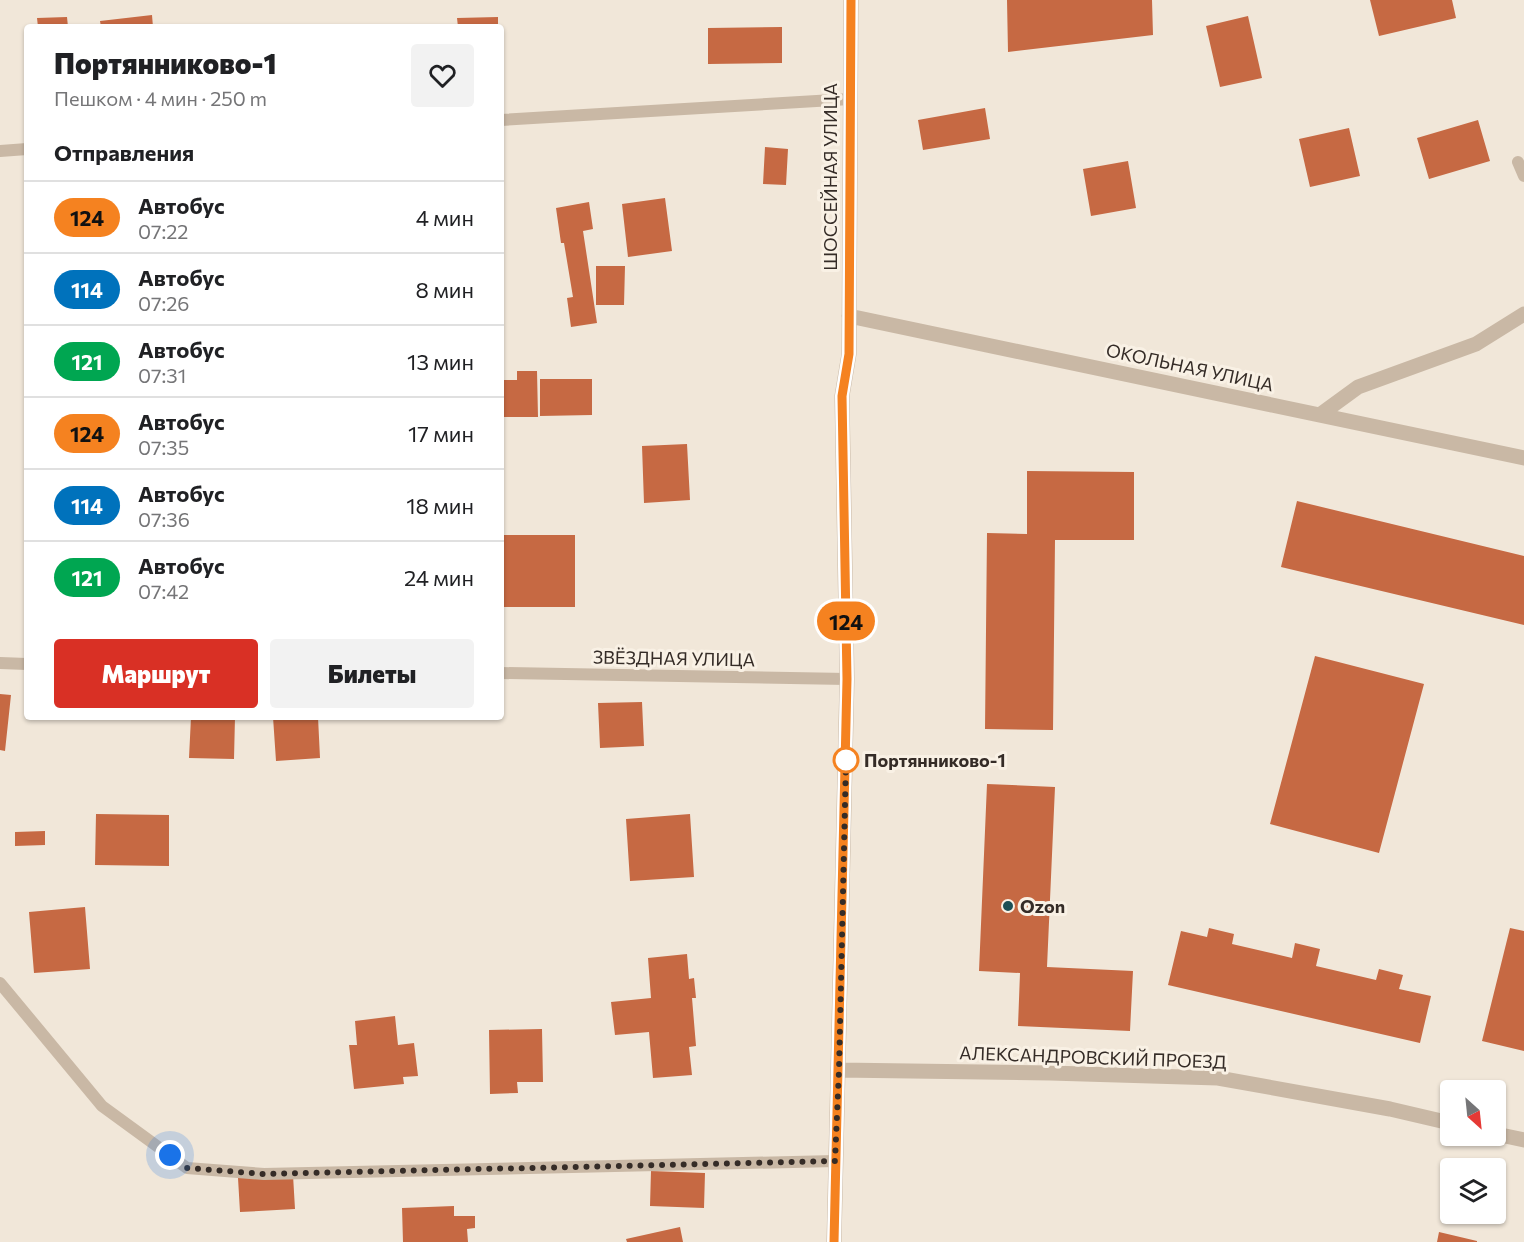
<!DOCTYPE html>
<html lang="ru">
<head>
<meta charset="utf-8">
<style>
	body { margin:0; font-family:Commissioner,sans-serif; background:#f2f2f2; color:#202124; height:100vh; display:flex; flex-direction:column; font-size:22px; white-space:nowrap }
	* { box-sizing:border-box; margin:0 }
	p { font-size:20px; color:#757577 }
	.icon { flex:none; width:33px; height:33px; fill:none; stroke:currentColor; stroke-width:2; stroke-linecap:round; stroke-linejoin:round }
	.map { position:relative; flex:1; overflow:hidden }
	.side { position:absolute; left:24px; top:24px; width:480px; height:696px; display:flex; flex-direction:column; background:#fff; border-radius:6px; box-shadow:0 2px 4px #0004 }
	.side>* { flex:none }
	.badge { padding:0 12px; border-radius:20px; font-size:21px; line-height:39px }
	.needle { width:39px; rotate:153deg }
	.controls { position:absolute; left:1440px; top:1080px; display:grid; gap:12px }
	.controls a { display:grid; place-items:center; width:66px; height:66px; border-radius:6px; background:#fff; box-shadow:0 2px 4px #0004; font-size:30px }
	.you { position:absolute; width:30px; height:30px; margin:-15px; border:4px solid #fff; border-radius:50%; background:#1a73e8; box-shadow:0 0 0 9px #1a73e833 }
	.map>.badge { position:absolute; translate:-50% -50%; box-shadow:0 0 0 3px #fff }
	h2 { padding:0 30px; font-size:22px; line-height:54px }
	.round { display:grid; place-items:center; flex:none; width:63px; height:63px; border-radius:6px; background:#f2f2f2 }
	.overview { display:flex; align-items:center; justify-content:space-between; height:102px; padding:0 30px }
	h1 { font-size:28px; font-weight:800; line-height:45px }
	.action { display:flex; gap:12px; margin-top:auto; padding:12px 30px }
	.action a { flex:1; height:69px; border-radius:6px; background:#d93025; color:#fff; font-size:24px; font-weight:800; line-height:69px; text-align:center }
	.action a+a { background:#f2f2f2; color:#202124 }
	ul { padding:0; list-style:none }
	li { display:flex; align-items:center; gap:18px; height:72px; padding:0 30px; border-top:2px solid #e0e0e0 }
	li div { flex:1 }
	li b { display:block; font-size:22px }
	li em { font-style:normal }
	li .badge { min-width:66px; font-weight:700; text-align:center }
	.map>svg:first-child { display:block }
	.building { fill:#c66943 }
	.lines { fill:none; stroke-linecap:round; stroke-linejoin:round }
	.lane { stroke:#c9b8a5; stroke-width:12 }
	.street { stroke:#c9b8a5; stroke-width:15 }
	.line-casing { stroke:#fff; stroke-width:14 }
	.line { stroke:#f58220; stroke-width:9 }
	.walk { stroke:#352c27; stroke-width:6; stroke-dasharray:0 10.8 }
	.stop-dot { fill:#fff; stroke:#f58220; stroke-width:3 }
	.poi-dot { fill:#1c5056; stroke:#f9f1e5; stroke-width:2 }
	.labels { text-anchor:middle; dominant-baseline:central; stroke-width:6; stroke-linejoin:round; paint-order:stroke }
	.street-label { font-size:18px; fill:#352c27; stroke:#f9f1e5 }
	.stop-label { font-size:18px; font-weight:bold; fill:#352c27; stroke:#f9f1e5; text-anchor:start }
	.poi-label { font-size:18px; font-weight:bold; fill:#352c27; stroke:#f9f1e5; text-anchor:start }
</style>
</head>
<body>
<div class="map">
<svg width="1524" height="1242" viewBox="0 0 1524 1242">
	<rect width="100%" height="100%" fill="#f1e7d9"/>
	<path class="building" d="M1007,0H1152L1153,35L1008,52Z
		M1370,0H1452L1456,18L1379,36Z
		M152,15L153,27H101L100,21Z
		M1248,16L1262,78L1220,87L1206,26Z
		M67,17L68,27H38L37,18Z
		M498,17V27H458L457,18Z
		M782,27V63L708,64V28Z
		M985,108L990,139L923,150L918,120Z
		M1478,120L1490,161L1429,179L1417,138Z
		M1349,128L1360,176L1310,187L1299,139Z
		M765,147L788,149L786,185L763,184Z
		M1128,161L1136,208L1091,216L1083,169Z
		M665,198L672,251L628,257L622,204Z
		M589,202L593,229L583,231L597,323L571,327L567,298L573,297L564,243H561L556,208Z
		M596,266H625L624,305H596Z
		M517,371H537L538,417H501V380H517Z
		M540,379H592V415L540,416Z
		M687,444L690,500L644,503L642,446Z
		M1027,471L1134,472V540H1055L1053,730L985,729L987,533L1027,534Z
		M1297,501L1524,556V625L1281,567Z
		M501,535H575V607H501Z
		M1315,656L1424,684L1379,853L1270,824Z
		M0,694L11,695L5,751L0,750Z
		M642,702L644,746L600,748L598,703Z
		M191,717H235L234,759L189,758Z
		M273,717H318L320,758L276,761Z
		M987,784L1055,787L1047,967L1133,971L1130,1031L1018,1026L1020,973L979,971Z
		M96,814L169,815V866L95,865Z
		M690,814L694,877L630,881L626,819Z
		M45,831V845L15,846V832Z
		M85,907L90,969L34,973L29,912Z
		M1209,928L1234,934L1232,944L1292,958L1295,943L1320,949L1316,966L1376,980L1379,969L1403,975L1399,989L1431,996L1420,1043L1168,985L1181,931L1207,937Z
		M1510,928L1524,931V1051L1482,1041Z
		M687,954L689,979L694,978L696,998H692L696,1046L689,1047L692,1075L653,1078L649,1032L615,1035L611,1002L651,998L648,958Z
		M395,1016L398,1045L414,1043L418,1076L403,1077L404,1084L354,1089L349,1045H357L355,1021Z
		M542,1029L543,1082H517L518,1093L490,1094L489,1030Z
		M651,1171L705,1173L704,1208L650,1206Z
		M293,1175L295,1209L240,1212L238,1178Z
		M454,1206V1216H475V1228L467,1229L468,1242H403L402,1208Z
		M680,1227L683,1242H627L626,1239Z
		M1439,1232L1477,1241V1242H1437Z"/>
	<g class="lines">
		<path class="lane" d="M501,120L850,99
			M0,151L27,149
			M1518,162L1524,176
			M0,663L27,664
			M501,673L847,679
			M0,983L102,1106L187,1168L264,1174L835,1161"/>
		<path class="street" d="M849,316L1524,458
			M1321,414L1358,387L1476,344L1524,314
			M839,1070L1050,1073L1218,1078L1390,1109L1450,1123
			M1496,1134L1524,1140
			M834,1242L847,679L842,396L849,354L851,0"/>
	</g>
	<g class="lines">
		<g class="line-casing">
			<path id="line" d="M834,1242L847,679L842,396L849,354L851,0"/>
		</g>
		<use href="#line" class="line"/>
		<path class="walk" d="M170,1155L187,1168L264,1174L835,1161L839,1070L846,760"/>
	</g>
	<circle class="stop-dot" cx="846" cy="760" r="12"/>
	<circle class="poi-dot" cx="1008" cy="906" r="6"/>
	<g class="labels">
		<g class="street-label">
			<text transform="translate(830 177) rotate(-90)">ШОССЕЙНАЯ УЛИЦА</text>
			<text transform="translate(1190 367) rotate(12)">ОКОЛЬНАЯ УЛИЦА</text>
			<text transform="translate(674 658) rotate(1)">ЗВЁЗДНАЯ УЛИЦА</text>
			<text transform="translate(1093 1057) rotate(2)">АЛЕКСАНДРОВСКИЙ ПРОЕЗД</text>
		</g>
		<g class="stop-label">
			<text x="864" y="760">Портянниково-1</text>
		</g>
		<g class="poi-label">
			<text x="1020" y="906">Ozon</text>
		</g>
	</g>
</svg>
<div class="controls">
<a><svg class="needle" viewBox="-14 -14 28 28"><path d="M0-13l5 13h-10z" fill="#e53935"/><path d="M0 13l5-13h-10z" fill="#757577"/></svg></a>
<a><svg class="icon" aria-label="layers" viewBox="0 0 24 24"><path d="M12 4l9 5-9 5-9-5zM3 14l9 5 9-5"/></svg></a>
</div>
<div class="you" style="left:170px;top:1155px"></div>
<b class="badge" style="left:846px;top:621px;background:#f58220;color:#111">124</b>
<section class="side">
<div class="overview"><div><h1>Портянниково-1</h1><p>Пешком · 4 мин · 250 m</p></div><a class="round"><svg class="icon" aria-label="heart" viewBox="0 0 24 24"><path d="M12 20l-8-8c-3-5 5-10 8-4 3-6 11-1 8 4z"/></svg></a></div>
<h2>Отправления</h2>
<ul>
<li><span class="badge" style="background:#f58220;color:#111">124</span><div><b>Автобус</b><p>07:22</p></div><em>4 мин</em></li>
<li><span class="badge" style="background:#0072bc;color:#fff">114</span><div><b>Автобус</b><p>07:26</p></div><em>8 мин</em></li>
<li><span class="badge" style="background:#00a651;color:#fff">121</span><div><b>Автобус</b><p>07:31</p></div><em>13 мин</em></li>
<li><span class="badge" style="background:#f58220;color:#111">124</span><div><b>Автобус</b><p>07:35</p></div><em>17 мин</em></li>
<li><span class="badge" style="background:#0072bc;color:#fff">114</span><div><b>Автобус</b><p>07:36</p></div><em>18 мин</em></li>
<li><span class="badge" style="background:#00a651;color:#fff">121</span><div><b>Автобус</b><p>07:42</p></div><em>24 мин</em></li>
</ul>
<div class="action"><a>Маршрут</a><a>Билеты</a></div>
</section>
</div>
</body>
</html>
